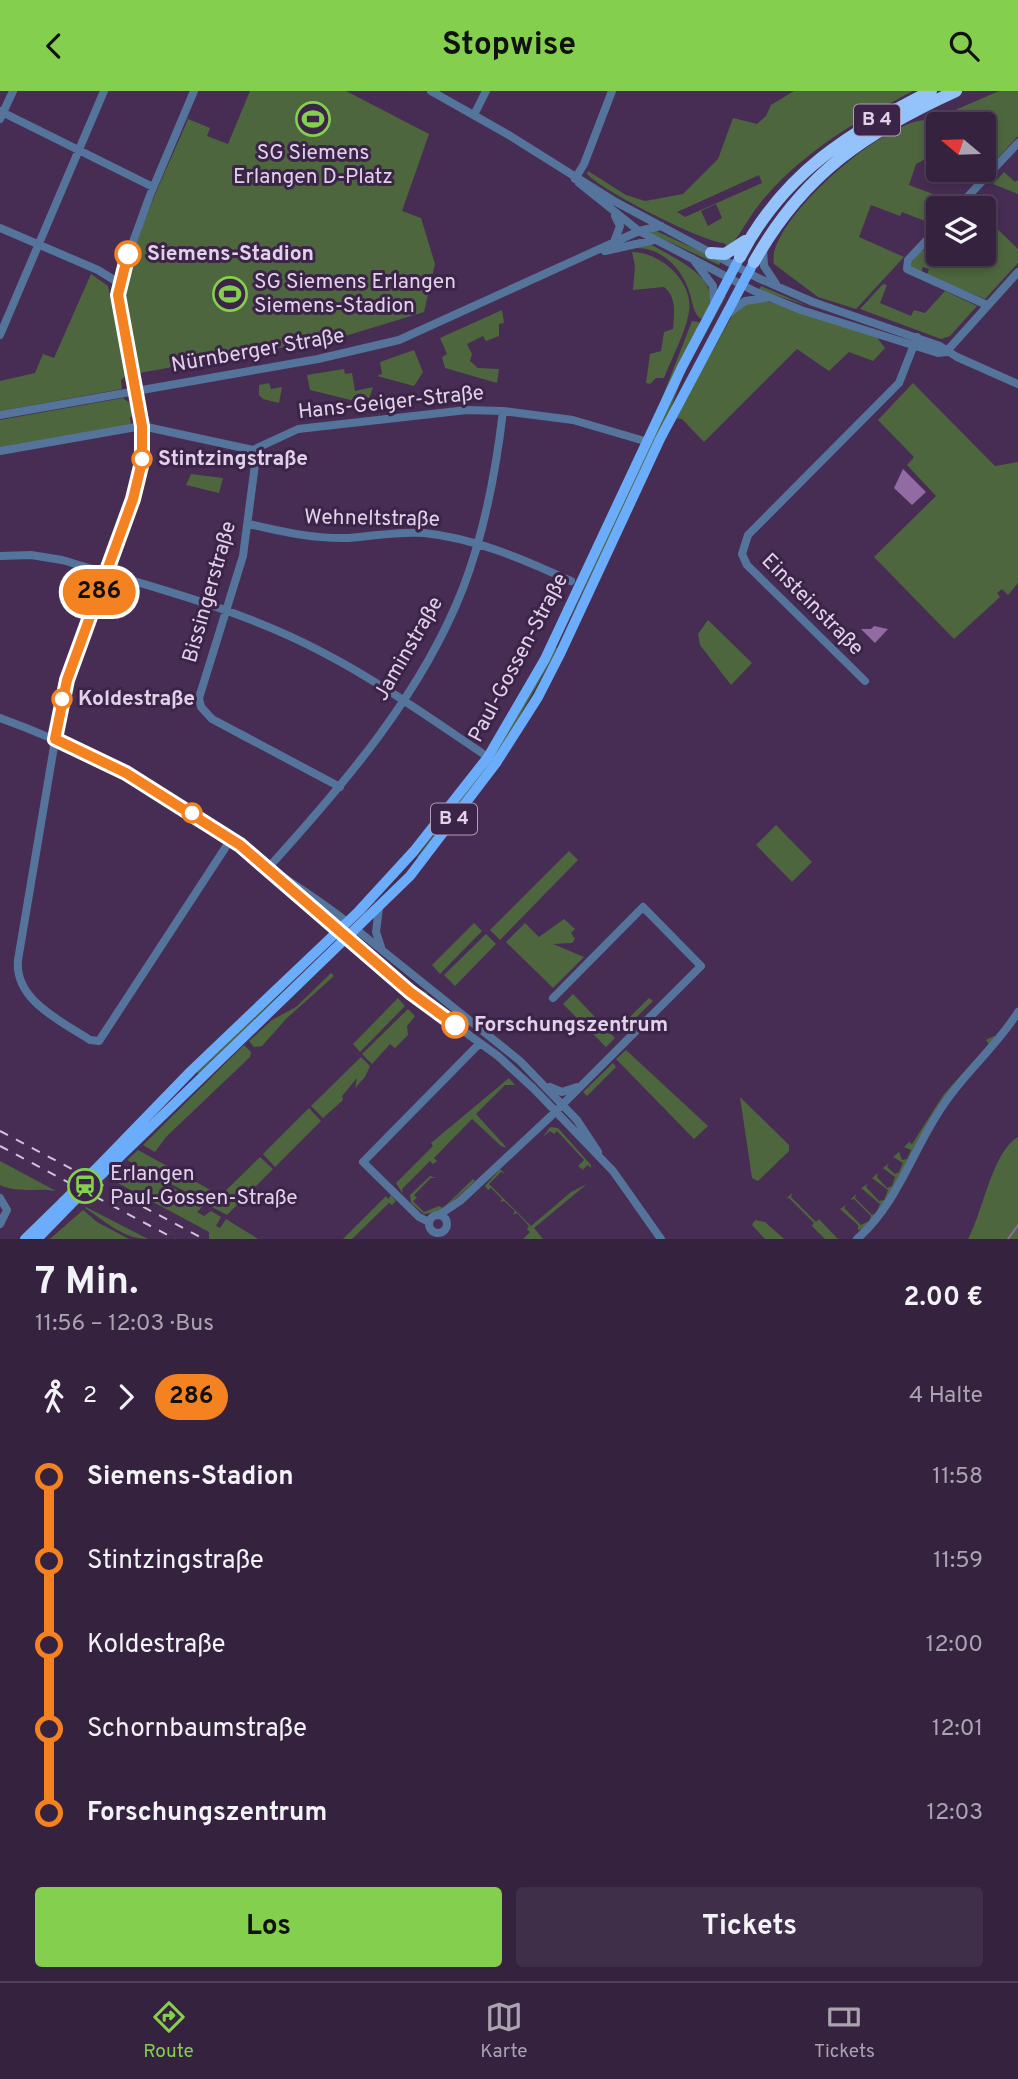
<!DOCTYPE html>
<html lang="de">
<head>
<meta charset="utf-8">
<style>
	body { margin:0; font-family:Overpass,sans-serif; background:#402f49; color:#f1f3f6; height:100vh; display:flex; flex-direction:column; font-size:26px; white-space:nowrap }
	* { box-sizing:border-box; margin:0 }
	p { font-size:23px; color:#aaa4b0 }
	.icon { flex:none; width:38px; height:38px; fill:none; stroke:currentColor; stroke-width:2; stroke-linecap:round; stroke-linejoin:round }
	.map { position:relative; height:1148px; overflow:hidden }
	.side { display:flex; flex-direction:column; background:#35223e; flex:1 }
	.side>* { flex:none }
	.badge { padding:0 14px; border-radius:23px; font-size:24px; line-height:46px }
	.needle { width:46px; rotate:289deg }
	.buttons { position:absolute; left:926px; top:21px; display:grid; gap:14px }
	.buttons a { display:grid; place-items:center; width:70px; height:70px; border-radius:7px; background:#35223e; box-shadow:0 4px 10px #0003,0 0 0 2px #4f3f58; font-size:35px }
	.map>.badge { position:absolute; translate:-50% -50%; box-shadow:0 0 0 4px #fff }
	.legs { display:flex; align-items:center; gap:10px; height:77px; padding:0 35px; font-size:23px }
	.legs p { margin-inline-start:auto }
	.head { display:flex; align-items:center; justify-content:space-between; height:119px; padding:0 35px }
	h1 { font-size:38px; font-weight:700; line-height:52px }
	.primary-button { display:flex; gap:14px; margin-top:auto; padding:14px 35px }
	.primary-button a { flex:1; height:80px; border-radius:7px; background:#84cf4d; color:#111; font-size:28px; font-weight:700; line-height:80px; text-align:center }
	.primary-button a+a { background:#402f49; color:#f1f3f6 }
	ul { padding:0 35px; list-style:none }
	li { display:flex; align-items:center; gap:24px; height:84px; font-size:26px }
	li i { display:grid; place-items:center; width:10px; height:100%; margin:0 9px; background:currentColor }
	li i::after { content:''; width:18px; height:18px; margin:-9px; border:5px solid; border-radius:50%; background:#35223e }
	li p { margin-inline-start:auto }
	li:first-child i { background:linear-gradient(#0000 50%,currentColor 0) }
	li:last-child i { background:linear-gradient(currentColor 50%,#0000 0) }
	header { display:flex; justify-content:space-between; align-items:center; height:91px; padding:0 35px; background:#84cf4d; color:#111; font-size:32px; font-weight:700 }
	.tabs { display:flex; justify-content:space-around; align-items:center; height:98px; border-top:2px solid #4f3f58; background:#35223e; font-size:19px; color:#aaa4b0 }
	.tabs a { display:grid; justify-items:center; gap:4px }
	.tabs .current { color:#84cf4d }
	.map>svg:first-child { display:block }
	.green { fill:#4d663d; fill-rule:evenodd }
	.water { fill:#926ba5 }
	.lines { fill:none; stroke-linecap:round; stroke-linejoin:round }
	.stream { stroke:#926ba5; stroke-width:2 }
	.minor { stroke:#55749b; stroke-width:8 }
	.major { stroke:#6bacfb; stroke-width:10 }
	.highway { stroke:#94c2fa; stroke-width:12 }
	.rail { stroke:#d1c1db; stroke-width:2; stroke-dasharray:9 9; stroke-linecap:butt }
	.major-bridge { stroke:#6bacfb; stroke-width:10 }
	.line-1-casing { stroke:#fff; stroke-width:16 }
	.line-1 { stroke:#f58220; stroke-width:10 }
	.stop-1-dot { fill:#fff; stroke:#f58220; stroke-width:3.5 }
	.labels { text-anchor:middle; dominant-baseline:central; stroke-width:6; stroke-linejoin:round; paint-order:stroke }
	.shield { fill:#3c2348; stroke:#b09eb9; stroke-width:2 }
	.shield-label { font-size:19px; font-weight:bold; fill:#e1d2ea }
	.poi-label { font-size:21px; fill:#e1d2ea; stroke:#3c2348; text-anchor:start }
	.stop-label { font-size:21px; font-weight:bold; fill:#e1d2ea; stroke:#3c2348; text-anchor:start }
	.street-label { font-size:21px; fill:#e1d2ea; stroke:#3c2348 }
</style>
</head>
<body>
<header><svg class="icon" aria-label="back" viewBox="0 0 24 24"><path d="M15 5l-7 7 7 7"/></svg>Stopwise<svg class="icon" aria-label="search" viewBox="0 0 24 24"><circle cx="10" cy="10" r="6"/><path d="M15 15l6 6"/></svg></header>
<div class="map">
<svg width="1018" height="1148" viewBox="0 0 1018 1148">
	<rect width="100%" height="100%" fill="#472d53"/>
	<path class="green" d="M250,0H346L429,43L402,120L421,127L435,173L424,221L342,246L139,282C135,256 126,229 126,202C127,157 170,72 188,28L210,37L207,45L228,53Z
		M794,0H913C861,27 806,59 767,104C752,120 743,140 729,157L724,152C703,151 602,100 587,83L588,80L626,104L645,110L683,103L718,68L733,27L757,33L766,25L771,14ZM759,84L762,92L685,126L677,121ZM716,113L722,127L708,135L701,120Z
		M999,0H1018V45L986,80L982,79L984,33H938V61L916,73L909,94L933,103L931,108L949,114L951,109L956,112L950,117H938V131L932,137L933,129L927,127L925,130L902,121L900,125L871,114L859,146L904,166L856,218L818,206L774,173C764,132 894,20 930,30Z
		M1004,81L1015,91L1018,89V103L993,93Z
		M984,125L1018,158V172L985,208L927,184L929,178L923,176L921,182L911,177L912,171L922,159L965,176L968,172L980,176L986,163L991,164L998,145L984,136Z
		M652,138L721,170L719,174L648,141Z
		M650,153C678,169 732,192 701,228C693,222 693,213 690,203C683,179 663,156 635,157Z
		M632,161C660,161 694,190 689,221C685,243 672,266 664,287H656L650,293L646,292L650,263L661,260L664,241L673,238C674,223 677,206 664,196L633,199L635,175Z
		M91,183L108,195L126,285L121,289L122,298L0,320V290L35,282L43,263L54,267Z
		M883,193L887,194L880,212L911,225L914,219L925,222L945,200L977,215L950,245L941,248L860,218Z
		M761,195L808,215L907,247L759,199Z
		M723,203L726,205L683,284L669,322L566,537L675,296Z
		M763,209L875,244L885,257L873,270L849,261L829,280L797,258L704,351L682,328L675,327L733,223L744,213Z
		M502,219L504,232L499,233V245L486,250L483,245L467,253L472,263L470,270L478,277L499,278L497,292L445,277L442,266L447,263L440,247Z
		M692,230L699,231V236L657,320Z
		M414,259L423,281L414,295L377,285L382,283L380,271Z
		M344,278L345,283L352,282L355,300L373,296L367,313L310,299L307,284Z
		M269,292L271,298L282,296L279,312L263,308L259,304V294Z
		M913,292L995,375L1018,371V492L1008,504L1002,498L997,502L1000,506L954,548L874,466L936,405L907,374L914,366L878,329Z
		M123,307L131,313L134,325L130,326L131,334L0,357V329Z
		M191,383L223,387L219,402L186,394Z
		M708,529L752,572L731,594L700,554L698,543Z
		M555,556L558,557L503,655L419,767L417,766L496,660Z
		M776,734L812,771L792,791L756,754Z
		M569,760L578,769L500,849L490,839Z
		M564,828L575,838L571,842L575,848L572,852L553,853L584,866L553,897L506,851L525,832L539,846Z
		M474,832L482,840L440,883L432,874Z
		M486,843L496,853L455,895L444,884Z
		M363,852L414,896L428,902L424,906L418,902Z
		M330,853L199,983L196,980Z
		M331,882L334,885L287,927L262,955L254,956L249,950L272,929L296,916Z
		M573,903L615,947L606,956L563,913Z
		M398,907L405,915L360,961L353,953Z
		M649,907L653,910L619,943L616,940Z
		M408,918L415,925L407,935L408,944L395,957L390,953L372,973L362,963Z
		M994,945L996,948L940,1012L883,1116L862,1138L858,1139V1134L840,1118L846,1114L844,1117L861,1134L869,1130L871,1125L854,1108L850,1109L856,1103L855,1107L872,1124L876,1122L880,1113L861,1097L868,1093L866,1096L879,1110L884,1109L888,1099L872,1087L878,1082L877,1086L887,1097L892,1095L895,1086L883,1077L889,1072L887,1076L895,1083L899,1081L903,1072L893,1066L899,1061L902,1069L907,1068L911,1059L904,1056L909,1051L912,1053L944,1003L989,953L986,949Z
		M244,954L251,961L250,966L166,1046L155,1061L143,1054Z
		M626,959L708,1035L694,1048L616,968Z
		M361,966L370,975L365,986L355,997L357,987L342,1005L343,1009L323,1027L311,1015Z
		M613,972L616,976L587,1005L583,1001Z
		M509,987L515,994H505L476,1023L507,1057L501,1055L472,1028L434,1067L437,1070L433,1073L430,1070L402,1098L403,1103L396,1092L433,1055L431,1052Z
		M740,1006L789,1054V1060L758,1090L752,1087Z
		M309,1017L321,1030L275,1076L263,1063Z
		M550,1036L558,1037L591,1074V1077L588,1074L583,1078L586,1081L578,1075L584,1069L557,1040L554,1043L550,1040L543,1046Z
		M1018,1046V1148H968C983,1121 992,1061 1018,1046Z
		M138,1059L216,1102L206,1112L127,1069Z
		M260,1066L273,1078L227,1124L210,1115Z
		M0,1070L56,1100C37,1096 20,1103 0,1094Z
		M121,1077L136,1084L141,1079L204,1114L197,1121L204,1125L211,1120L221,1126L216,1135L220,1137L226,1128L258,1148H209V1141L114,1090Z
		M500,1078L505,1083L501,1081L489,1093L531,1135L571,1101L587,1093L534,1137L543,1148H523L530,1141L527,1138L529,1135L517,1122L513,1124L515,1120L504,1110L500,1111L502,1108L491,1097L488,1099L485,1095Z
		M430,1085L436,1087H431L414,1104L417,1107L413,1110L424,1121L439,1115L443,1117L473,1088L475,1090L442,1120L424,1123L411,1112L410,1104Z
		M792,1102L791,1106L816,1131L819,1128L838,1148H825L812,1135L814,1132L789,1107L786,1108Z
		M391,1104L396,1110L392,1114L389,1112L352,1148H343L386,1105L388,1108Z
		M85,1117L86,1116L148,1148C123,1148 105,1130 85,1117Z
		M83,1119L97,1131L129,1148H50Z
		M755,1129L765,1131L784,1148H765L752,1134Z"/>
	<path class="water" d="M903,378L926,401L912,414L894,397Z
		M874,535L888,538L875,552L861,538H871Z"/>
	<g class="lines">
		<path class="stream" d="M1008,1148L1018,1134"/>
		<path class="minor" d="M194,0L150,104L121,184L118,208L142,335V371L133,408L74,566L62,608L18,869C14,909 61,930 90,949L99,950L231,748
			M431,0L507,43L614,110L758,187L813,211L940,255L957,266L1018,293
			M0,20L153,96
			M474,24L486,0
			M0,28L13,0
			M575,88L584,73L612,0
			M579,92L639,140L754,200L801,219L938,262L946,261
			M957,117L1018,52
			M0,137L98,179L119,192
			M938,137L908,169L907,178L987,214
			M614,151L620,135L615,125
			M763,158L764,175L776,193
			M605,160L654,149
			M693,168L713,195L714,213
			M729,222L745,210L765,207
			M0,244L104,0
			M946,261L1018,181
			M0,324L318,268L399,249L639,140L661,135
			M257,358L243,465L199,607L201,616L212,628L340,696
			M0,360L142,335L253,359L298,338L467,319L503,320L573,329L648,351
			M249,433C283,441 314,448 349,447C375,445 398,440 424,442C475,447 525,469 571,490
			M0,465L31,464L62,469C149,495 241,518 322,561C380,591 434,630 488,666
			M865,590L747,474L742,463L748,444L899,292L917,246
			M0,627C102,664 180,711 267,775C294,794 321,810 347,831
			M269,776C344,693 422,603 463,497C485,440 496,380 503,320
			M275,784L338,838
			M379,817L376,841L381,856
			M357,839L520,970L577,1029L598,1061
			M348,846L410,901L498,965L534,998L613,1080L661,1148
			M550,996L562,1001L577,996
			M0,1107L7,1119L0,1133
			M439,1124L460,1110L551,1025L701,875L643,816L553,907
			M429 1133a9 9 0 1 1 18 0a9 9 0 1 1-18 0Z
			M429,1131L419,1126L363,1071L480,952
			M857,1148C899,1111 913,1057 944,1013C966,980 997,955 1018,921"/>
		<path class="major" d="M95,1079L191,980L359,820L414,760L488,666L545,568L682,276L740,166
			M102,1083L410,785L496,672L538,606L561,561L660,348L754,171
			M25,1148L63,1111
			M37,1148L70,1114"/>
		<path class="highway" d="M711,162L725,163L745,150
			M740,166C784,81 848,43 931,0
			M754,171C803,83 866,41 956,0"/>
		<path class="rail" d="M0,1040L204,1148
			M0,1055L175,1148"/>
		<path class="major-bridge" d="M63,1111L95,1079
			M70,1114L102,1083"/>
	</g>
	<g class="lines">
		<g class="line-1-casing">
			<path id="line-1" d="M128,163L118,204L142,335V371L133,408L67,589L55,648L126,682L240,754L410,901L455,934"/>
		</g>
		<use href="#line-1" class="line-1"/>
	</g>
	<defs>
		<g id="stadium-ring" transform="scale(1.75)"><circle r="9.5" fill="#3c2348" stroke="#84cf4d" stroke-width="1.5"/><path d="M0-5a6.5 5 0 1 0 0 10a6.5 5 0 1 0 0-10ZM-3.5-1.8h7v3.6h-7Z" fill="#84cf4d"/></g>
		<g id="station-ring" transform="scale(1.75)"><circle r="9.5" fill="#3c2348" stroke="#84cf4d" stroke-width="1.5"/><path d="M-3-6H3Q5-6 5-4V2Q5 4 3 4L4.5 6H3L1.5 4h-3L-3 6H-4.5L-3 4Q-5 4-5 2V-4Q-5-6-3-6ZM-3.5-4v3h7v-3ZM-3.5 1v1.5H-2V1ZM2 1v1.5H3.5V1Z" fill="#84cf4d"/></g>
	</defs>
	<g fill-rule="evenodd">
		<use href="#stadium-ring" x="313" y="28"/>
		<use href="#stadium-ring" x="230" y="203"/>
		<use href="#station-ring" x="85" y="1095"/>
	</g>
	<g class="stop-1-dot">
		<circle cx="128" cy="163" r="12"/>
		<circle cx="142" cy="368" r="9"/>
		<circle cx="62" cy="608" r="9"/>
		<circle cx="192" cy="722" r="9"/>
		<circle cx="455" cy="934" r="12"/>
	</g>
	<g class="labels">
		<g class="shield">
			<rect x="854" y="13.5" width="46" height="31" rx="5"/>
			<rect x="431" y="712.5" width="46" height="31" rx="5"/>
		</g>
		<g class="shield-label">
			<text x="877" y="29">B 4</text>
			<text x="454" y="728">B 4</text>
		</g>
		<g class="poi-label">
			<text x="313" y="62" text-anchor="middle">SG Siemens<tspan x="313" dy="24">Erlangen D-Platz</tspan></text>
			<text x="254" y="191">SG Siemens Erlangen<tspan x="254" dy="24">Siemens-Stadion</tspan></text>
			<text x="110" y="1083">Erlangen<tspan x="110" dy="24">Paul-Gossen-Straße</tspan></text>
		</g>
		<g class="stop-label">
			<text x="147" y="163">Siemens-Stadion</text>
			<text x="158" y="368">Stintzingstraße</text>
			<text x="78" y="608">Koldestraße</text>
			<text x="474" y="934">Forschungszentrum</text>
		</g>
		<g class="street-label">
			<text transform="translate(258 260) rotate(-10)">Nürnberger Straße</text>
			<text transform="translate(391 312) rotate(-6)">Hans-Geiger-Straße</text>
			<text transform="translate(372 428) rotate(1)">Wehneltstraße</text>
			<text transform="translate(210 501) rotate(-74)">Bissingerstraße</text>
			<text transform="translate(812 514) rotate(45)">Einsteinstraße</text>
			<text transform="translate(409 558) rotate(-60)">Jaminstraße</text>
			<text transform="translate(519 567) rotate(-62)">Paul-Gossen-Straße</text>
		</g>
	</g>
</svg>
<div class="buttons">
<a><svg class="needle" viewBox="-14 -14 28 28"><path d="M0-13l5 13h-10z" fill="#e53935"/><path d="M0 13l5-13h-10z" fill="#aaa4b0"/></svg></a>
<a><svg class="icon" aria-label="layers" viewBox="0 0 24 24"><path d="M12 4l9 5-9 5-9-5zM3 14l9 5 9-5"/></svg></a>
</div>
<b class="badge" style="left:99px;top:501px;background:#f58220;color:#111">286</b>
</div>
<section class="side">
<div class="head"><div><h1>7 Min.</h1><p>11:56 – 12:03 · Bus</p></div><b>2.00 €</b></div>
<div class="legs"><svg class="icon" aria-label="walk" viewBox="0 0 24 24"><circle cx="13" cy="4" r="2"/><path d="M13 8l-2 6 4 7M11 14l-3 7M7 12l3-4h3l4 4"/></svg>2<svg class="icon" aria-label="forward" viewBox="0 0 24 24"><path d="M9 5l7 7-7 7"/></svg><b class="badge" style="background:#f58220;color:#111">286</b><p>4 Halte</p></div>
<ul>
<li><i style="color:#f58220"></i><b>Siemens-Stadion</b><p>11:58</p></li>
<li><i style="color:#f58220"></i><span>Stintzingstraße</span><p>11:59</p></li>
<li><i style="color:#f58220"></i><span>Koldestraße</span><p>12:00</p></li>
<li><i style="color:#f58220"></i><span>Schornbaumstraße</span><p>12:01</p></li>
<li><i style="color:#f58220"></i><b>Forschungszentrum</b><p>12:03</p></li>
</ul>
<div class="primary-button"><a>Los</a><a>Tickets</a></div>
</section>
<nav class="tabs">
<a class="current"><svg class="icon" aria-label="directions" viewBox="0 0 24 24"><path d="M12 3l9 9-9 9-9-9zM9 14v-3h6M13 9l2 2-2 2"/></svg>Route</a>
<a><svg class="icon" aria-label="map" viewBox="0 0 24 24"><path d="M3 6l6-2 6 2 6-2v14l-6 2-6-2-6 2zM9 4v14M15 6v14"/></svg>Karte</a>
<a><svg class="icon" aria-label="tickets" viewBox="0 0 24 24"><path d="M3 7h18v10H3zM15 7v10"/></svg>Tickets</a>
</nav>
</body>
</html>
